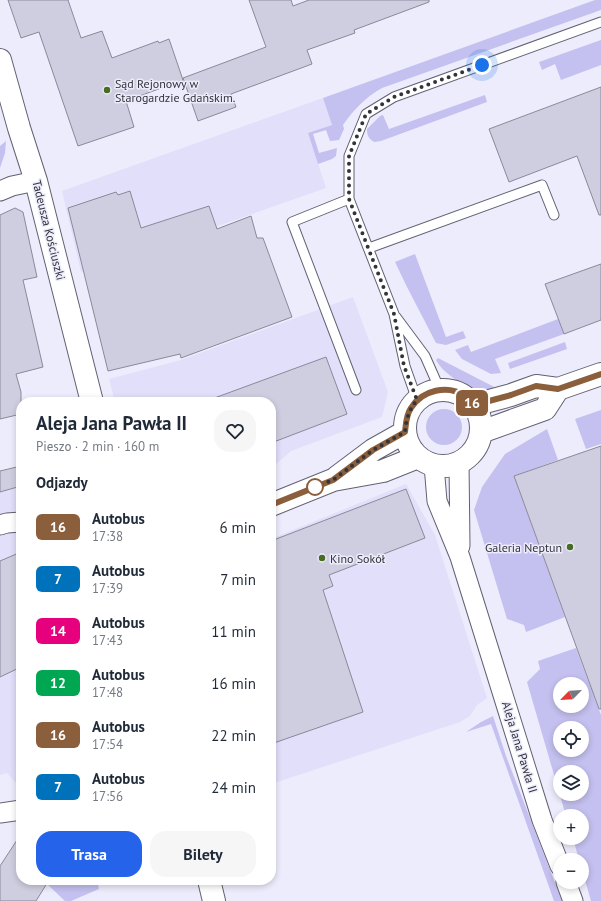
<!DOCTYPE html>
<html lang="pl">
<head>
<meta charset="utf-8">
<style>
	body { margin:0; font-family:"PT Sans",sans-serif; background:#f6f6f7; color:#1f2937; height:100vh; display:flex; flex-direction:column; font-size:15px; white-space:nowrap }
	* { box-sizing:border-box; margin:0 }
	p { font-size:13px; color:#747a83 }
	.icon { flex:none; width:22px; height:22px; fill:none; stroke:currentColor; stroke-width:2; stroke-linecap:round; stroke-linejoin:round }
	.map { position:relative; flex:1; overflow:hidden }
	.drawer { position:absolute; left:16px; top:397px; width:260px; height:488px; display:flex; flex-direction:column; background:#fff; border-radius:16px; box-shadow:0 2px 6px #0003 }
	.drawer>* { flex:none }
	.badge { padding:0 8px; border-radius:6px; font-size:14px; line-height:26px }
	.needle { width:26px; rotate:246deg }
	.buttons { position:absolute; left:553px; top:677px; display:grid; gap:8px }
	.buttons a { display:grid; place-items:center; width:36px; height:36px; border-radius:50%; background:#fff; box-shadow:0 2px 6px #0003; font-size:20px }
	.you { position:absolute; width:20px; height:20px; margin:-10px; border:3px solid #fff; border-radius:50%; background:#1a73e8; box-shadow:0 0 0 6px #1a73e833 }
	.map>.badge { position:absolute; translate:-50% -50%; box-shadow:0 0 0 2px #fff }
	h2 { padding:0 20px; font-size:15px; line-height:36px }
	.round { display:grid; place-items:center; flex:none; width:42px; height:42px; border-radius:16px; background:#f6f6f7 }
	.overview { display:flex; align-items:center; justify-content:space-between; height:68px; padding:0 20px }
	h1 { font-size:19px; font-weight:700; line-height:30px }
	.primary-button { display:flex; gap:8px; margin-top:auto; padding:8px 20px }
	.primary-button a { flex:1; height:46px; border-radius:16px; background:#2563eb; color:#fff; font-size:16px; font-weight:700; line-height:46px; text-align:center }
	.primary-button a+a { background:#f6f6f7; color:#1f2937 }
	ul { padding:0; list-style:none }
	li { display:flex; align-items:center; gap:12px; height:52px; padding:0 20px }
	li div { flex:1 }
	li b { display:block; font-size:15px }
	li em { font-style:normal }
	li .badge { min-width:44px; font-weight:700; text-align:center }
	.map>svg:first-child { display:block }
	.built { fill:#e1dffa }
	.green { fill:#c4c0ef; fill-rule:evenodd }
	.building { fill:#cecee0; stroke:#8a899b }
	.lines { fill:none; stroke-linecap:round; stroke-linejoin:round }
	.service-casing { stroke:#626172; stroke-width:11 }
	.minor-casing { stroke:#626172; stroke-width:21 }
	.tertiary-casing { stroke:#626172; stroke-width:24 }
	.service { stroke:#fff; stroke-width:9 }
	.minor { stroke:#fff; stroke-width:19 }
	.tertiary { stroke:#fff; stroke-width:22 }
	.line-casing { stroke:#fff; stroke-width:9 }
	.line { stroke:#8b5e3c; stroke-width:6 }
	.walk { stroke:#33333a; stroke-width:4; stroke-dasharray:0 7.2 }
	.poi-dot { fill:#496c23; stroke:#edecfc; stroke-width:1.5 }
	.stop-dot { fill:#fff; stroke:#8b5e3c; stroke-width:2 }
	.labels { text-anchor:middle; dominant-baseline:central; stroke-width:3; stroke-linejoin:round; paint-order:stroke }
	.poi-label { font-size:12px; fill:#33333a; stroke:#edecfc; text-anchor:start }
	.street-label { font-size:12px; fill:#33333a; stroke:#edecfc }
</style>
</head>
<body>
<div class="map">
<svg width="601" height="901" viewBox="0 0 601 901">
	<rect width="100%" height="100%" fill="#edecfc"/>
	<path class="built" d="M323,98L332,125L308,133L326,188L218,226L217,229L124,259V261L81,272L62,191Z
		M353,297L388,392L382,417L291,451L275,465L271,466V402H115L109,379L181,360Z
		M406,484L435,535L487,698L477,705L470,716L460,722L271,784V539Z
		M21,486V782L16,783L7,773L0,775V492Z"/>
	<path class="green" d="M595,0H601V10L382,88C366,97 354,109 343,125L344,129L339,140L330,141L326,130L313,134L319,153L337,148L336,156L332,159L318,164L308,133L332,125L323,98Z
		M601,40V65L561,80L555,64L542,70L539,62Z
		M485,95L487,102L381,141L374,142C368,138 367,135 367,129L380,116L383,115L389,129Z
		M6,141L5,153L0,168V146Z
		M415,254L446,337L463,331L466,338L446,345L436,343L407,287L395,262Z
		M558,319L564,334L495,359L501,373L491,374L462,359L455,350L468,345L471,352Z
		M565,342L567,349L510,369L508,363Z
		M438,358L502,391C498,391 492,393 487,392C470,391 444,375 436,360Z
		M426 427a18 18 0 1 1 36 0a18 18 0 1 1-36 0Z
		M601,410V444L586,449L575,419Z
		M547,429L558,460L514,476L565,617L526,632L524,625L507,619L474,510L482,487L505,454Z
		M576,648L601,715V901H591L582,870V860H579L573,838H582V816H566L527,682L540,669L538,661ZM560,684H582V706H560ZM560,728H582V750H560ZM560,772H582V794H560Z
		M493,716L506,756L562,901H554L491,724L466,732L481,722Z
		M48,880H97L99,889L71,901H65L47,884Z"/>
	<path class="building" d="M8,0H68L81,38L102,31L112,58L158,41L159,43L169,39L183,80L126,101L134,127L78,146L39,32L21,38Z
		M249,0H291L293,6L309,0H429V2L354,30L355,33L307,50L312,64L231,94L236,107L198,121L183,78L266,47Z
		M601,87V215H599L577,156L509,182L489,129Z
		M130,191L141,228L209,206L217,229L251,216L257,238H263L292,317L181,358L180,354L108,371L68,208L116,192L118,195Z
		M15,208L23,212L37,277L23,280L43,367L16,374L21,392V414L0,419V215Z
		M601,264V320L564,334L545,284Z
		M326,357L347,414L271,443V402H209V400Z
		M601,446V709H599L514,476Z
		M21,466V486L0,492V471Z
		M406,489L425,538L329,575L333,586L323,590L363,712L271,744V541Z
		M21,552V667L0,677V561Z
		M21,834V880H49L36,901H0V866Z"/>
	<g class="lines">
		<g class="service-casing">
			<path id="service" d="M349,199L292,222L356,390
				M369,248L542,185L554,215
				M396,317L425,356L440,390
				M417,400L405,366L394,314L349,199V156L366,114L394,97L601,22"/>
		</g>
		<g class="minor-casing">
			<path id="minor" d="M0,191L12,186L36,181
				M459,463L460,546
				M434,465L437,501L460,557L542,820L560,866
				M0,525L7,523L21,522
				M0,813L21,810
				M566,882L573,901"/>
		</g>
		<g class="tertiary-casing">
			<path id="tertiary" d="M0,60L19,128L36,181L92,402
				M405 428a38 38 0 1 1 76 0a38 38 0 1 1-76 0Z
				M474,405L511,395L536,386L558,389L601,374
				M481,432L545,409L558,389
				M337,477L373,450L405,432
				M271,505L333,480L383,471L418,457
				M209,880L214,901"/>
		</g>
		<use href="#service" class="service"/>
		<use href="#minor" class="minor"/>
		<use href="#tertiary" class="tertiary"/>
	</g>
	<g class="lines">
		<g class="line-casing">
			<path id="line" d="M271,505L333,480L373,450L405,432C406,424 406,415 411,408C422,390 448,384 465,396C469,399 471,402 474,405L511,395L536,386L558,389L601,374"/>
		</g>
		<use href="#line" class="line"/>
		<path class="walk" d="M315,487L333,480L373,450L405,432C406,419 409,410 417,400L404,366L394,314L349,199V156L366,114L394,97L482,65"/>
	</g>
	<g class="poi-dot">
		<circle cx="107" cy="90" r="4"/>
		<circle cx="570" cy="547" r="4"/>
		<circle cx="322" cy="558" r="4"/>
	</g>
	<circle class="stop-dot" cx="315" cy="487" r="8"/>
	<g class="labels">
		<g class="poi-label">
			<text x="115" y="83">Sąd Rejonowy w<tspan x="115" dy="14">Starogardzie Gdańskim.</tspan></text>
			<text x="562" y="547" text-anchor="end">Galeria Neptun</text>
			<text x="330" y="558">Kino Sokół</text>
		</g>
		<g class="street-label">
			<text transform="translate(49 230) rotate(76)">Tadeusza Kościuszki</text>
			<text transform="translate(520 747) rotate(73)">Aleja Jana Pawła II</text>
		</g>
	</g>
</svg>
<div class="buttons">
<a><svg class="needle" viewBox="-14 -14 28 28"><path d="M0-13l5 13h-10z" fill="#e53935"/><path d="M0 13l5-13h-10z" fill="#747a83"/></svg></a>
<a><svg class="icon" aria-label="locate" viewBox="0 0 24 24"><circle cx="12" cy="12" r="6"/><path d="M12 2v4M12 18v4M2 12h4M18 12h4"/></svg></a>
<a><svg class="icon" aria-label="layers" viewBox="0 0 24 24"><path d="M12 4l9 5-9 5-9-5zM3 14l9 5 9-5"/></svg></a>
<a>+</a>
<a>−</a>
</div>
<div class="you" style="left:482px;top:65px"></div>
<b class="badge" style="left:472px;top:403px;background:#8b5e3c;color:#fff">16</b>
<section class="drawer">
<div class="overview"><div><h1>Aleja Jana Pawła II</h1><p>Pieszo · 2 min · 160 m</p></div><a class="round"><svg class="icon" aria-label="heart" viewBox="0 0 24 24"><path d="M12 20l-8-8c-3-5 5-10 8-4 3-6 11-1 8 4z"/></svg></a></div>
<h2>Odjazdy</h2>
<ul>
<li><span class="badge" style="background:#8b5e3c;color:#fff">16</span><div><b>Autobus</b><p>17:38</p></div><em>6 min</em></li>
<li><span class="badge" style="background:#0072bc;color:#fff">7</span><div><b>Autobus</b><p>17:39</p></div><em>7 min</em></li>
<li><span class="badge" style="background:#e6007e;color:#fff">14</span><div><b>Autobus</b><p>17:43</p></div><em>11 min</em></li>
<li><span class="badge" style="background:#00a651;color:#fff">12</span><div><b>Autobus</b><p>17:48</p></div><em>16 min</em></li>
<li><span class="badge" style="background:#8b5e3c;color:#fff">16</span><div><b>Autobus</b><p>17:54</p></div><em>22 min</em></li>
<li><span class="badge" style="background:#0072bc;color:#fff">7</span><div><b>Autobus</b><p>17:56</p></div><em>24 min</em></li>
</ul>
<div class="primary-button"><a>Trasa</a><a>Bilety</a></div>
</section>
</div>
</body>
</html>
